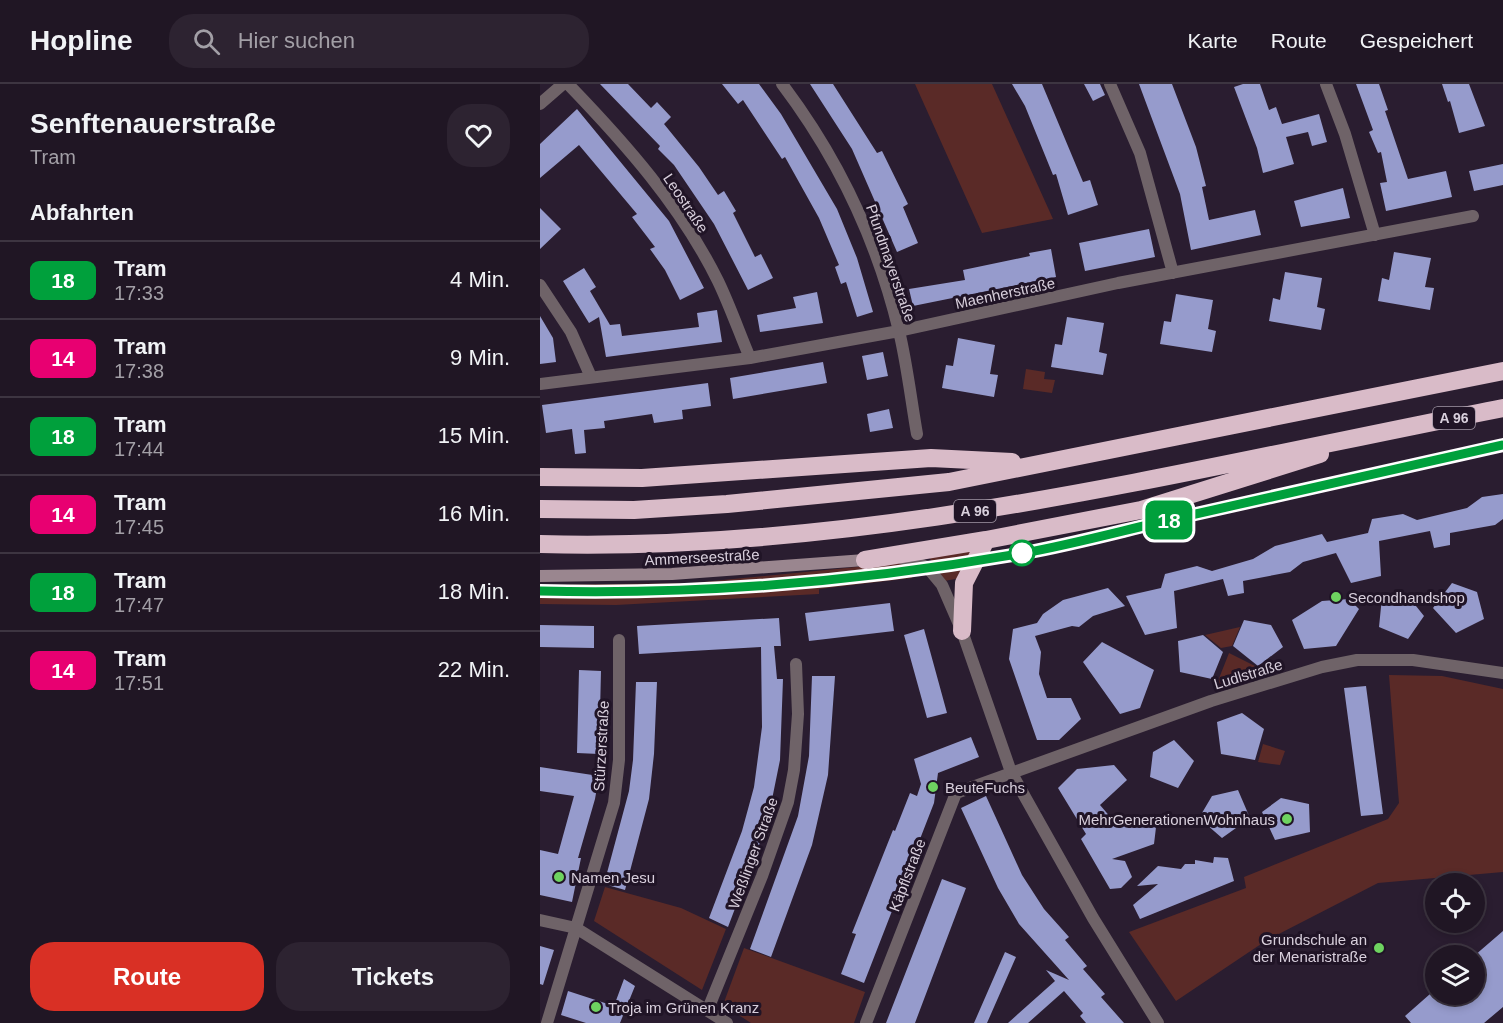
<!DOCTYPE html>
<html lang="de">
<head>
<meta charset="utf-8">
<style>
	body { margin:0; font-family:Arial,sans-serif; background:#2d2331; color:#f1f3f6; height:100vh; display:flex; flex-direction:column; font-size:22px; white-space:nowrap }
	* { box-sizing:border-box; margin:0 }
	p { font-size:20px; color:#a29fa6 }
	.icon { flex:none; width:33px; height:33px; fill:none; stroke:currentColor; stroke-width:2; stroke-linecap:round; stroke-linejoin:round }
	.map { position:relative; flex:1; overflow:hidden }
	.side { display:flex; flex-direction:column; background:#201624; width:540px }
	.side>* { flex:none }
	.badge { padding:0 12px; border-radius:9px; font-size:21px; line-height:39px }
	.controls { position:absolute; left:885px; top:789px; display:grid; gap:12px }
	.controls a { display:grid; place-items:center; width:60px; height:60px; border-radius:50%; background:#201624; box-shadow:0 3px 9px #0003,0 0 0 2px #3d3541; font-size:30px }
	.map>.badge { position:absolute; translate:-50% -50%; box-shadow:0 0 0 3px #fff }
	h2 { padding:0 30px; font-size:22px; line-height:54px }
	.round { display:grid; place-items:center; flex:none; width:63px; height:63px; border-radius:24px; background:#2d2331 }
	.summary { display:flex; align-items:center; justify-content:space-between; height:102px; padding:0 30px }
	h1 { font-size:28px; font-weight:800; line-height:45px }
	.primary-button { display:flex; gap:12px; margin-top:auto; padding:12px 30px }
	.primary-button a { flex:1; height:69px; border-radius:24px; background:#d93025; color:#fff; font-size:24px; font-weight:800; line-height:69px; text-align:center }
	.primary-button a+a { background:#2d2331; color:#f1f3f6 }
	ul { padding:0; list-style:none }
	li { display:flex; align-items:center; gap:18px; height:78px; padding:0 30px; border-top:2px solid #3d3541 }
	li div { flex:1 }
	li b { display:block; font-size:22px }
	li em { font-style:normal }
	li .badge { min-width:66px; font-weight:700; text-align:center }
	header { display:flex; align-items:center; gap:36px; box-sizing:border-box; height:84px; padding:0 30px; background:#201624; border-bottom:2px solid #3d3541 }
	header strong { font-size:28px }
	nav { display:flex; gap:33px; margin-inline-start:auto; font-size:21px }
	.search { width:420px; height:54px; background:#2d2331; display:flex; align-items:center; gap:15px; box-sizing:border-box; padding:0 21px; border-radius:24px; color:#a29fa6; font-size:22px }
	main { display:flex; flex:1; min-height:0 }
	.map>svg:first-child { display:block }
	.green { fill:#5a2a27 }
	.building { fill:#969bcc }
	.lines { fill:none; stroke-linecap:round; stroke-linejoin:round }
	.minor { stroke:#6f6368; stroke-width:12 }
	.tertiary { stroke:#6f6368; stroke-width:12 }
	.secondary { stroke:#9a868f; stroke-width:12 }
	.motorway { stroke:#d9bbc8; stroke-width:18 }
	.tram { stroke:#a99fae; stroke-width:1.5 }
	.line-casing { stroke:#fff; stroke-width:14 }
	.line { stroke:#00a03c; stroke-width:9 }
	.stop-dot { fill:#fff; stroke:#00a03c; stroke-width:3 }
	.poi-dot { fill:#6ed360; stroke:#201426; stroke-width:2 }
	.labels { text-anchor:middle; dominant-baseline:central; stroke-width:6; stroke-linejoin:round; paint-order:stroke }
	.shield { fill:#201426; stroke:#a197a5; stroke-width:1.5 }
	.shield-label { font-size:14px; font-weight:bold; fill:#d8cfdc }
	.street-label { font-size:15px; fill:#d8cfdc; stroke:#201426 }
	.poi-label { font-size:15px; fill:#d8cfdc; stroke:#201426; text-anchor:start }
</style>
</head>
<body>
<header>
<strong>Hopline</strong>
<div class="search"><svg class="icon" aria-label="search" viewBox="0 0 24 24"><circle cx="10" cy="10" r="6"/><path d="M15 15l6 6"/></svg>Hier suchen</div>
<nav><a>Karte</a><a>Route</a><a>Gespeichert</a></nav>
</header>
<main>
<section class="side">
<div class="summary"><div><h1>Senftenauerstraße</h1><p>Tram</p></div><a class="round"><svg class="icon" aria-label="heart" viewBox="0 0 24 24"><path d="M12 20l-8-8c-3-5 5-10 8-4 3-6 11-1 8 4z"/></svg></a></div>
<h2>Abfahrten</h2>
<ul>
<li><span class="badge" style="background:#00a03c;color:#fff">18</span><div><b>Tram</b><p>17:33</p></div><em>4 Min.</em></li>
<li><span class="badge" style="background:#e80071;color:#fff">14</span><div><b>Tram</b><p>17:38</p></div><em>9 Min.</em></li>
<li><span class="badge" style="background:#00a03c;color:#fff">18</span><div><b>Tram</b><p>17:44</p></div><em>15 Min.</em></li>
<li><span class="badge" style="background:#e80071;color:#fff">14</span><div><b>Tram</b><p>17:45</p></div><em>16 Min.</em></li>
<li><span class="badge" style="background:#00a03c;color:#fff">18</span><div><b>Tram</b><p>17:47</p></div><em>18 Min.</em></li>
<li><span class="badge" style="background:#e80071;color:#fff">14</span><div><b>Tram</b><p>17:51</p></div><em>22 Min.</em></li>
</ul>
<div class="primary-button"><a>Route</a><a>Tickets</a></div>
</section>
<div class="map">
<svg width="963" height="939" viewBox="0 0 963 939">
	<rect width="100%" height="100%" fill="#2a1d30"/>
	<path class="green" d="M375,0H452L513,135L442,149Z
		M486,285L505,288L504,295L515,296L512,309L483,305Z
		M431,466L421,494L404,497L389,473Z
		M358,479L370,481L372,494L279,505V510L76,521L0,520V501L152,499Z
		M700,543L692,562L681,564L665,551Z
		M689,569L715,582L710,593L676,602Z
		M849,591L902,592L963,605V788L838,799L727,856L636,917L589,848L706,804L704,793L848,735L859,719Z
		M723,660L745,667L740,681L718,678Z
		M65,803L141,824L186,845L162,906L54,837Z
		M204,864L325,908L314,939H211L183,921Z"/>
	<path class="building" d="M60,0H88L111,24L117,18L131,33L124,40L159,83L178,111L184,107L196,127L193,129L215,173L221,170L233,194L208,206L174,140L134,81L118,65L120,62Z
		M182,0H219L241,30L297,125L317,174L333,228L317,233L306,198L301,200L295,183L299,181L279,134L245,73L242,75L203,16L198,20Z
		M270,0H293L337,69L342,67L368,120L363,123L378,159L357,168L312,65Z
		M472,0H502L543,98L550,96L558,121L528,131L516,90L513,91L485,22Z
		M544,0H560L565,11L553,17Z
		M599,0H632L656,63L666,102L662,103L669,136L715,126L721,151L651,166L640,110Z
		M703,0H720L729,26L736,23L742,40L779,30L787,58L772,62L768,48L746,53L754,80L723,89L717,64L694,3Z
		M816,0H839L848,26L845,27L868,95L906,87L912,113L846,127L840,99L847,98L841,68L838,69L829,48L833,46Z
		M902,0H929L945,42L919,49L910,17L908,18Z
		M37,25L129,137L164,204L140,216L125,186L110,165L115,163L92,133L97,130L39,61L0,94V60Z
		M963,80V101L934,107L929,87Z
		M803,104L810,134L761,143L754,117Z
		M0,124L21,145L0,165Z
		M609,145L615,173L545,187L539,159Z
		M511,165L516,193L373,222L369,205L425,196L423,186L490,172L489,169Z
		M854,168L891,174L885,203L894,204L890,226L838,217L842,194L849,196Z
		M44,184L56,203L50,207L70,241L80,240L82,252L159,243L157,229L177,226L182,258L66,273L59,233L49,239L23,197Z
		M745,188L782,194L777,223L785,225L781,246L729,237L733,214L740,216Z
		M277,208L283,239L220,248L217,231L256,224L253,213Z
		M636,210L673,216L668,245L676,247L672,268L620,260L624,237L631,238Z
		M0,232L13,254L16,278L0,280Z
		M527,233L564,239L559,268L567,270L563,291L511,283L515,260L522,261Z
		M418,254L455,261L450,290L458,291L454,313L402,304L406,281L413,282Z
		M343,268L348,292L327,296L322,272Z
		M283,278L287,299L193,315L190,294Z
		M168,299L171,322L142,326L143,335L114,339L112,330L64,337L65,344L44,346L46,369L35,370L32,345L6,349L2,321Z
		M349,325L353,344L330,348L327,330Z
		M963,410V435L955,441L910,449V461L894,464L890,447L839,457L841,492L811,499L796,469L763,478L750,488L703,497L704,509L688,512L683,495L634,507L637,544L605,551L586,512L621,504L625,490L657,482L672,487L713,475L735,462L782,450L787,458L828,449L832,435L863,430L877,436L927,424L942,413Z
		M912,499L937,508L944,535L916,549L893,524Z
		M568,504L585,522L553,532L539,543L532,542L495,552L501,568L499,590L507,614H531L541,635L519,656H497L469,575L473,545L497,539L503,530L523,516Z
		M868,512L884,532L868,555L839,543L842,513Z
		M809,515L819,525L796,562L764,565L752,536L782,517Z
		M350,519L354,547L269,557L265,529Z
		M239,534L241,562H234L237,595H243L240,676L227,740L188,843L169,834L202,747L214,703L222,643L221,563L99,570L97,542Z
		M704,536L731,541L743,563L718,582L693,562Z
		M0,541L54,542V564L0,563Z
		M384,545L407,629L387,634L364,551Z
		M663,551L683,568L672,595L640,588L638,557Z
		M562,558L614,586L600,624L580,630L543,578Z
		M39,586L61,587L59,670L37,669Z
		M272,592H295L288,691L272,761L231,873L210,865L258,732L269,672Z
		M96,598H117L114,670L109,715L85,806L64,800L89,707L93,676Z
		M826,602L843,730L821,732L804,604Z
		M702,629L724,645L715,676L681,670L677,638Z
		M431,653L439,673L398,689L394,719L324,899L301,890L316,850L312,849L353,746L355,747L370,709L377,712L381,700L374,675Z
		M634,656L654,677L638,704L610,693L613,668Z
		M574,681L587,696L560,721L578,742L617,735L614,760L572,775L585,777L592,793L581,804L570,805L541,755L546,750L518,704L537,685Z
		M0,683L59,692L55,715L38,774H41L32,818L0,811V766L18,770L34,712L0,707Z
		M698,706L710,734L682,754L659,734L672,712Z
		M446,712L482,791L504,825L529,853L525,856L547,882L543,885L565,910L561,913L584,939H546L540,932L543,929L524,907L488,939H468L515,897L506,886L529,896L479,840L458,804L421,724Z
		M741,714L769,720L770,748L735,756L722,728Z
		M674,773L688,774L694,797L600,835L593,821L618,800L597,802L618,782L641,785L645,780H655V776L673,779Z
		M402,795L426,804L375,939H346Z
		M963,847V923L944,939H871L865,932L890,910H934V872Z
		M0,862L14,866L3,901L0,900Z
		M465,868L476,873L447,939H434Z
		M84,895L95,902L80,939H46L21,931L28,907L74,922Z"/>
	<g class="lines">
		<path class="minor" d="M28,0C85,59 141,122 178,197C190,222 199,248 210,274
			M242,0C298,74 337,156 359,247C367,280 371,316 377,350
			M570,0L600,69L633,189
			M786,0L805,50L835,151
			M0,20L23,0
			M0,201L31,248L51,293
			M0,300L210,274L359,247L578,199L933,132
			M0,836L36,844L187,939
			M168,925L222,792L248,718L254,686L258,630L256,580
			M7,939L74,719L79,676V556
			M326,939L416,709L671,617L782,583L817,576H873L963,589"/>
		<path class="tertiary" d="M362,474L387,483L402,501L422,547L471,688L553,834L618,939"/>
		<path class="secondary" d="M0,492L132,490L325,476"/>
		<path class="motorway" d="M0,393L102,394L391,374L472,378
			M0,425L94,426L187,420L409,398L963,287
			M0,460C326,469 645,386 963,324
			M325,476L446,456L601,426L780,370
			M422,547L424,499L446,456"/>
		<path class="tram" d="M0,507C161,510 325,497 484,469C542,458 599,443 656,429C758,406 861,383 963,361"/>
	</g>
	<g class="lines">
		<g class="line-casing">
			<path id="line" d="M0,507C161,511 325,497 484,469C540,459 595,443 651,431C755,407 859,384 963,361"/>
		</g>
		<use href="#line" class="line"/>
	</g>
	<circle class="stop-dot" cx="482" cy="469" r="12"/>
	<g class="poi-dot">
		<circle cx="796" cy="513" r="6"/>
		<circle cx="393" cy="703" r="6"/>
		<circle cx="747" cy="735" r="6"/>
		<circle cx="19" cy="793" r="6"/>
		<circle cx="839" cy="864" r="6"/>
		<circle cx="56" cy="923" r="6"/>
	</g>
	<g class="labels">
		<g class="shield">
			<rect x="893" y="323" width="42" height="22" rx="4.5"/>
			<rect x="414" y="416" width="42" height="22" rx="4.5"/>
		</g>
		<g class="shield-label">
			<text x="914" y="334">A 96</text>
			<text x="435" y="427">A 96</text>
		</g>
		<g class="street-label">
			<text transform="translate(146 119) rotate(56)">Leostraße</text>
			<text transform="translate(351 179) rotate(71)">Pfundmayerstraße</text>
			<text transform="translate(465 209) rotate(-12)">Maenherstraße</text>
			<text transform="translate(162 473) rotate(-3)">Ammerseestraße</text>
			<text transform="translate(708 590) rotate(-17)">Ludlstraße</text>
			<text transform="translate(61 662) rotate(-87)">Stürzerstraße</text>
			<text transform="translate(213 769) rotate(-70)">Weßlinger Straße</text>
			<text transform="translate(367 791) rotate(-69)">Käpflstraße</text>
		</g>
		<g class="poi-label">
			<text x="808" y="513">Secondhandshop</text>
			<text x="405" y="703">BeuteFuchs</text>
			<text x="735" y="735" text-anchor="end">MehrGenerationenWohnhaus</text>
			<text x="31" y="793">Namen Jesu</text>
			<text x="827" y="855" text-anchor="end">Grundschule an<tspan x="827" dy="17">der Menaristraße</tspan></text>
			<text x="68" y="923">Troja im Grünen Kranz</text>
		</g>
	</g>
</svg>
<div class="controls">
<a><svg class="icon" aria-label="locate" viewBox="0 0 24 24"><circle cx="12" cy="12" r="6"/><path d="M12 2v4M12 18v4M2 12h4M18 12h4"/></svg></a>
<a><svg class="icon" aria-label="layers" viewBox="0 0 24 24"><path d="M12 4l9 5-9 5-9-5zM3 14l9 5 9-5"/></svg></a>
</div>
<b class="badge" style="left:629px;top:436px;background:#00a03c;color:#fff">18</b>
</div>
</main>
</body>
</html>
